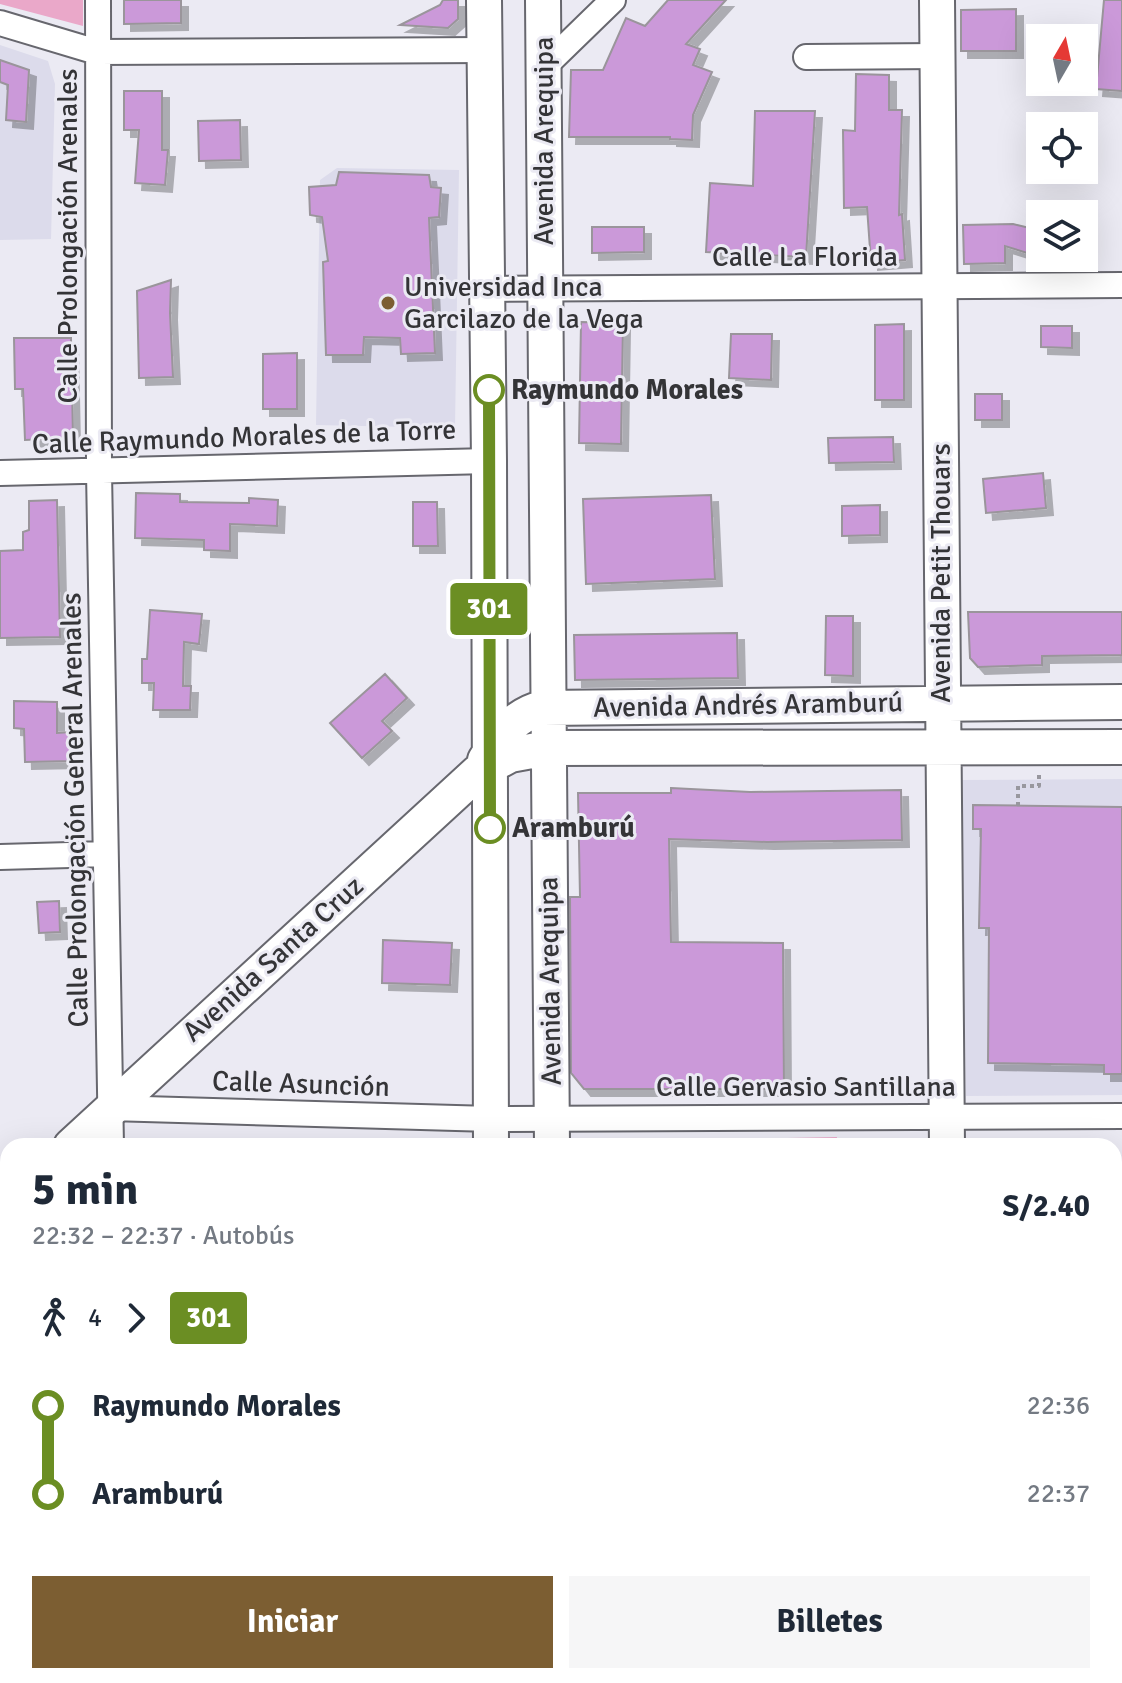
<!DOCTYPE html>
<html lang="es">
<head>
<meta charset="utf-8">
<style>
	body { margin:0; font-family:Signika,sans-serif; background:#f6f6f7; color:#1f2937; height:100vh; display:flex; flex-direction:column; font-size:30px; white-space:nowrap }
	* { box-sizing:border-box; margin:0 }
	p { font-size:26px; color:#747a83 }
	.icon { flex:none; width:44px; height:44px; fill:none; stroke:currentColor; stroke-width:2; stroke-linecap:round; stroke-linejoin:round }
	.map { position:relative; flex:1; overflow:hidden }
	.details { position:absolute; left:0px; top:1138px; width:1122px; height:546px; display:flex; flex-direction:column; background:#fff; border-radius:24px 24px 0 0; box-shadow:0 8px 32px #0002 }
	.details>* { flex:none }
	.badge { padding:0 16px; border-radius:6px; font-size:28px; line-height:52px }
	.needle { width:52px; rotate:9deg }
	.controls { position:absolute; left:1026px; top:24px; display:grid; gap:16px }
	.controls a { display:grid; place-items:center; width:72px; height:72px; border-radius:0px; background:#fff; box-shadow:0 8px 32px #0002; font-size:40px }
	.map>.badge { position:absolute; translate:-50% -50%; box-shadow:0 0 0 4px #fff }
	.legs { display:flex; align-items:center; gap:12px; height:88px; padding:0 32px; font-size:26px }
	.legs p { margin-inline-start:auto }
	.overview { display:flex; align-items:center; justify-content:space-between; height:136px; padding:0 32px }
	h1 { font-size:44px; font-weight:700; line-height:60px }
	.primary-button { display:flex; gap:16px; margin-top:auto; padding:16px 32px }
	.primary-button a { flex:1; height:92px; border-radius:0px; background:#7c5e32; color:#fff; font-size:32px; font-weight:700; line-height:92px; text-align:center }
	.primary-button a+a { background:#f6f6f7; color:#1f2937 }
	ul { padding:0 32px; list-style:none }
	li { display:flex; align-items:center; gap:28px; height:88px; font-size:30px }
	li i { display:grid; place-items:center; width:12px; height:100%; margin:0 10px; background:currentColor }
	li i::after { content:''; width:20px; height:20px; margin:-10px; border:6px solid; border-radius:50%; background:#fff }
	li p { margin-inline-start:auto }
	li:first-child i { background:linear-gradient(#0000 50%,currentColor 0) }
	li:last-child i { background:linear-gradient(currentColor 50%,#0000 0) }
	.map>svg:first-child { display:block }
	.built { fill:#dcdbeb }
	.green { fill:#eaa8c9 }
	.building { fill:#cb99d9; stroke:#9a959b; stroke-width:2; filter:url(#shadow) }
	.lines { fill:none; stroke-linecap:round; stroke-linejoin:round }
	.lane-casing { stroke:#67676e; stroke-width:16 }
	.street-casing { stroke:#67676e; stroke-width:28 }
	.secondary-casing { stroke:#67676e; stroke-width:38 }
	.path { stroke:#98979e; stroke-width:4; stroke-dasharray:4 4; stroke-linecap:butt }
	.lane { stroke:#fff; stroke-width:12 }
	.street { stroke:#fff; stroke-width:24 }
	.secondary { stroke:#fff; stroke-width:34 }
	.line-1-casing { stroke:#fff; stroke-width:18 }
	.line-1 { stroke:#6b8e23; stroke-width:12 }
	.poi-dot { fill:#7c5e32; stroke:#ebeaf3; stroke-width:3 }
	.stop-1-dot { fill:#fff; stroke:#6b8e23; stroke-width:4 }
	.labels { text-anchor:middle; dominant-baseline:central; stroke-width:6; stroke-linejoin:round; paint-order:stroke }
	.street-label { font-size:28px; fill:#343437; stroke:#ebeaf3 }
	.poi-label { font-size:28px; fill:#343437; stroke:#ebeaf3; text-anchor:start }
	.stop-label { font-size:28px; font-weight:bold; fill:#343437; stroke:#ebeaf3; text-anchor:start }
</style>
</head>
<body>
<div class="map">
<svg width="1122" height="1683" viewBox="0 0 1122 1683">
	<defs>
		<filter id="shadow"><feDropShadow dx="7" dy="7" stdDeviation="0" flood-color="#0004"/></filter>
	</defs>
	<rect width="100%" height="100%" fill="#ebeaf3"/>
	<path class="built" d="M0,45L48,61L55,84L51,239L0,240Z
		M337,168L459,170L455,428L316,425L320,180Z
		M1122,779V1095L966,1096L962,780Z"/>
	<path class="green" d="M0,0H83V26L0,4Z
		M837,1137L836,1146H601L597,1142Z"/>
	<path class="building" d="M124,0H181V23L124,24Z
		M443,0H458V19L448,28L400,25L440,5Z
		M668,0H726L686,44L700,49L693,65L712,72L693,115L692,140L670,139V137H569L571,70H603L626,18L645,26Z
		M1104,0H1122V91L1096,89Z
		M1016,9V51H961V10Z
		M0,60L29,70L26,122L6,120L8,85L0,82Z
		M856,74L889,75V110H902L899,215L902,214L905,260L871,263L867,207L844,208L843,130L855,131Z
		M124,91H162V150H168L165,185L135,183L139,130H124Z
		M755,111H815L806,257L706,252L710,183L753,186Z
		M240,120L241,160L199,161L198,121Z
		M339,172L429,175L431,187L441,188L439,217L429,218L435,353L401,354L400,338L364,337L363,355H326L323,262L328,261L322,217L310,215L309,187L336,185Z
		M1013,224L1034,229L1037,256L1005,246V263L964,264L963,225Z
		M592,227H644V252L592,253Z
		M171,280L170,313L173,377L139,378L137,291Z
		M581,322L623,323L621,444L579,443Z
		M904,324V400H875V325Z
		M1041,326H1072V348L1041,347Z
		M731,334H772L771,380L729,378Z
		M14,338H71L73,438L25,440L23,389H15Z
		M297,353V409H263V354Z
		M975,394H1002V420H975Z
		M893,437L894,462L829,463L828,438Z
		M1043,473L1046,508L986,513L983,479Z
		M136,493L180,494V502L249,503V498L278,500L277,526L230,524V551L204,550V540L135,538Z
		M711,495L715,579L586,584L583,499Z
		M57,500L60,637L0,638V551L23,550V532L29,530V501Z
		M413,502H437L438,546H413Z
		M880,505V535L842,536V506Z
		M150,610L202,614L199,644L184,642L183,686H191L190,710H153L154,683H142V659H147Z
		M968,612H1122V655L1042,656V665L978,667L970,658Z
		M826,616H853V676L825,675Z
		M737,633L738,678L575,680L574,635Z
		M385,674L407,698L382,721L392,731L362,758L330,723Z
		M14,701L57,702V733L72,732L73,761L25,762L24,729L14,728Z
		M671,788L750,792L901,790L902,840L767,842L669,839L671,942L783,943L784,1089H584L571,1073L570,897H580L578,793H671Z
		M973,805L1122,807V1074H1104V1065L988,1063L989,928H979L981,829H973Z
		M59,901L60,932L39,933L37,902Z
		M383,940L452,943L450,985L382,983Z"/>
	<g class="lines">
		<g class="lane-casing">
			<path id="lane" d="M0,1494L8,1493
				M0,1597L8,1596"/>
		</g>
		<g class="street-casing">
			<path id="street" d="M98,0L99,472L111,1146
				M0,23L97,52L485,50
				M806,57L938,56
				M544,67L613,0
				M488,289L1122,285
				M0,473L489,461
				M0,857L105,854
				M110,1108L491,1119L1122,1116
				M1114,1527H1122
				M0,1554L8,1553
				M115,1676V1683"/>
		</g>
		<g class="secondary-casing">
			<path id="secondary" d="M484,0L489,461L491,1146
				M543,0L552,1146
				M937,0L947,1146
				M485,760C500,736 515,714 543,708L1122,702
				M71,1146L477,773L510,755L548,748L1122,747
				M0,1214L8,1207
				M496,1676V1683
				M556,1676V1683
				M947,1676V1683"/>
		</g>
		<path class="path" d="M1018,806V786H1039V773"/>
		<use href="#lane" class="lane"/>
		<use href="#street" class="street"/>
		<use href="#secondary" class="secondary"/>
	</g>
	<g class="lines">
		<g class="line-1-casing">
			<path id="line-1" d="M489,390L490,828"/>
		</g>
		<use href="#line-1" class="line-1"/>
	</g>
	<circle class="poi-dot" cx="388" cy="303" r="8"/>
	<g class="stop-1-dot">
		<circle cx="489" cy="390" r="14"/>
		<circle cx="490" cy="828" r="14"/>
	</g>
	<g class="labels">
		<g class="street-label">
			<text transform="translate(544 141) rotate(-90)">Avenida Arequipa</text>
			<text transform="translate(68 236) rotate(-90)">Calle Prolongación Arenales</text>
			<text x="805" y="257">Calle La Florida</text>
			<text transform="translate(244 437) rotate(-2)">Calle Raymundo Morales de la Torre</text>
			<text transform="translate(941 573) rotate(-90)">Avenida Petit Thouars</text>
			<text transform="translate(748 705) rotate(-1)">Avenida Andrés Aramburú</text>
			<text transform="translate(75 810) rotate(-91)">Calle Prolongación General Arenales</text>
			<text transform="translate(273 959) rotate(-42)">Avenida Santa Cruz</text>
			<text transform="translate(550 981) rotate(-91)">Avenida Arequipa</text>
			<text transform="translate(301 1084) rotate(2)">Calle Asunción</text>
			<text x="806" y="1087">Calle Gervasio Santillana</text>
		</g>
		<g class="poi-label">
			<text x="404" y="287">Universidad Inca<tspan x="404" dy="32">Garcilazo de la Vega</tspan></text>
		</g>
		<g class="stop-label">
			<text x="511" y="390">Raymundo Morales</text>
			<text x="512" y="828">Aramburú</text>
		</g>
	</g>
</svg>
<div class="controls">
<a><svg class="needle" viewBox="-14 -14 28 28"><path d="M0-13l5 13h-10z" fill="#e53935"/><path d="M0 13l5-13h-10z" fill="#747a83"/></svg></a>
<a><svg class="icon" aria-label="locate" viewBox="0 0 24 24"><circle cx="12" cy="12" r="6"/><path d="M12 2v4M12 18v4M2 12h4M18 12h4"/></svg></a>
<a><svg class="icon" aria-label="layers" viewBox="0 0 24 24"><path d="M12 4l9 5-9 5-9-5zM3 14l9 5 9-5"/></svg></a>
</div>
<b class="badge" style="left:489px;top:609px;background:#6b8e23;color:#fff">301</b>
<section class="details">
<div class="overview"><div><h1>5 min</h1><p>22:32 – 22:37 · Autobús</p></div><b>S/2.40</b></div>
<div class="legs"><svg class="icon" aria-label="walk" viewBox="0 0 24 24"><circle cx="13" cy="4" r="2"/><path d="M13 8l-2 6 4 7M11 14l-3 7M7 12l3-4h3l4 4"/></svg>4<svg class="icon" aria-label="forward" viewBox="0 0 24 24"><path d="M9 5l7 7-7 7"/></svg><b class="badge" style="background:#6b8e23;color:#fff">301</b></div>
<ul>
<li><i style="color:#6b8e23"></i><b>Raymundo Morales</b><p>22:36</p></li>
<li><i style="color:#6b8e23"></i><b>Aramburú</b><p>22:37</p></li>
</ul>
<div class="primary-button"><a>Iniciar</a><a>Billetes</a></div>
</section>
</div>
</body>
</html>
